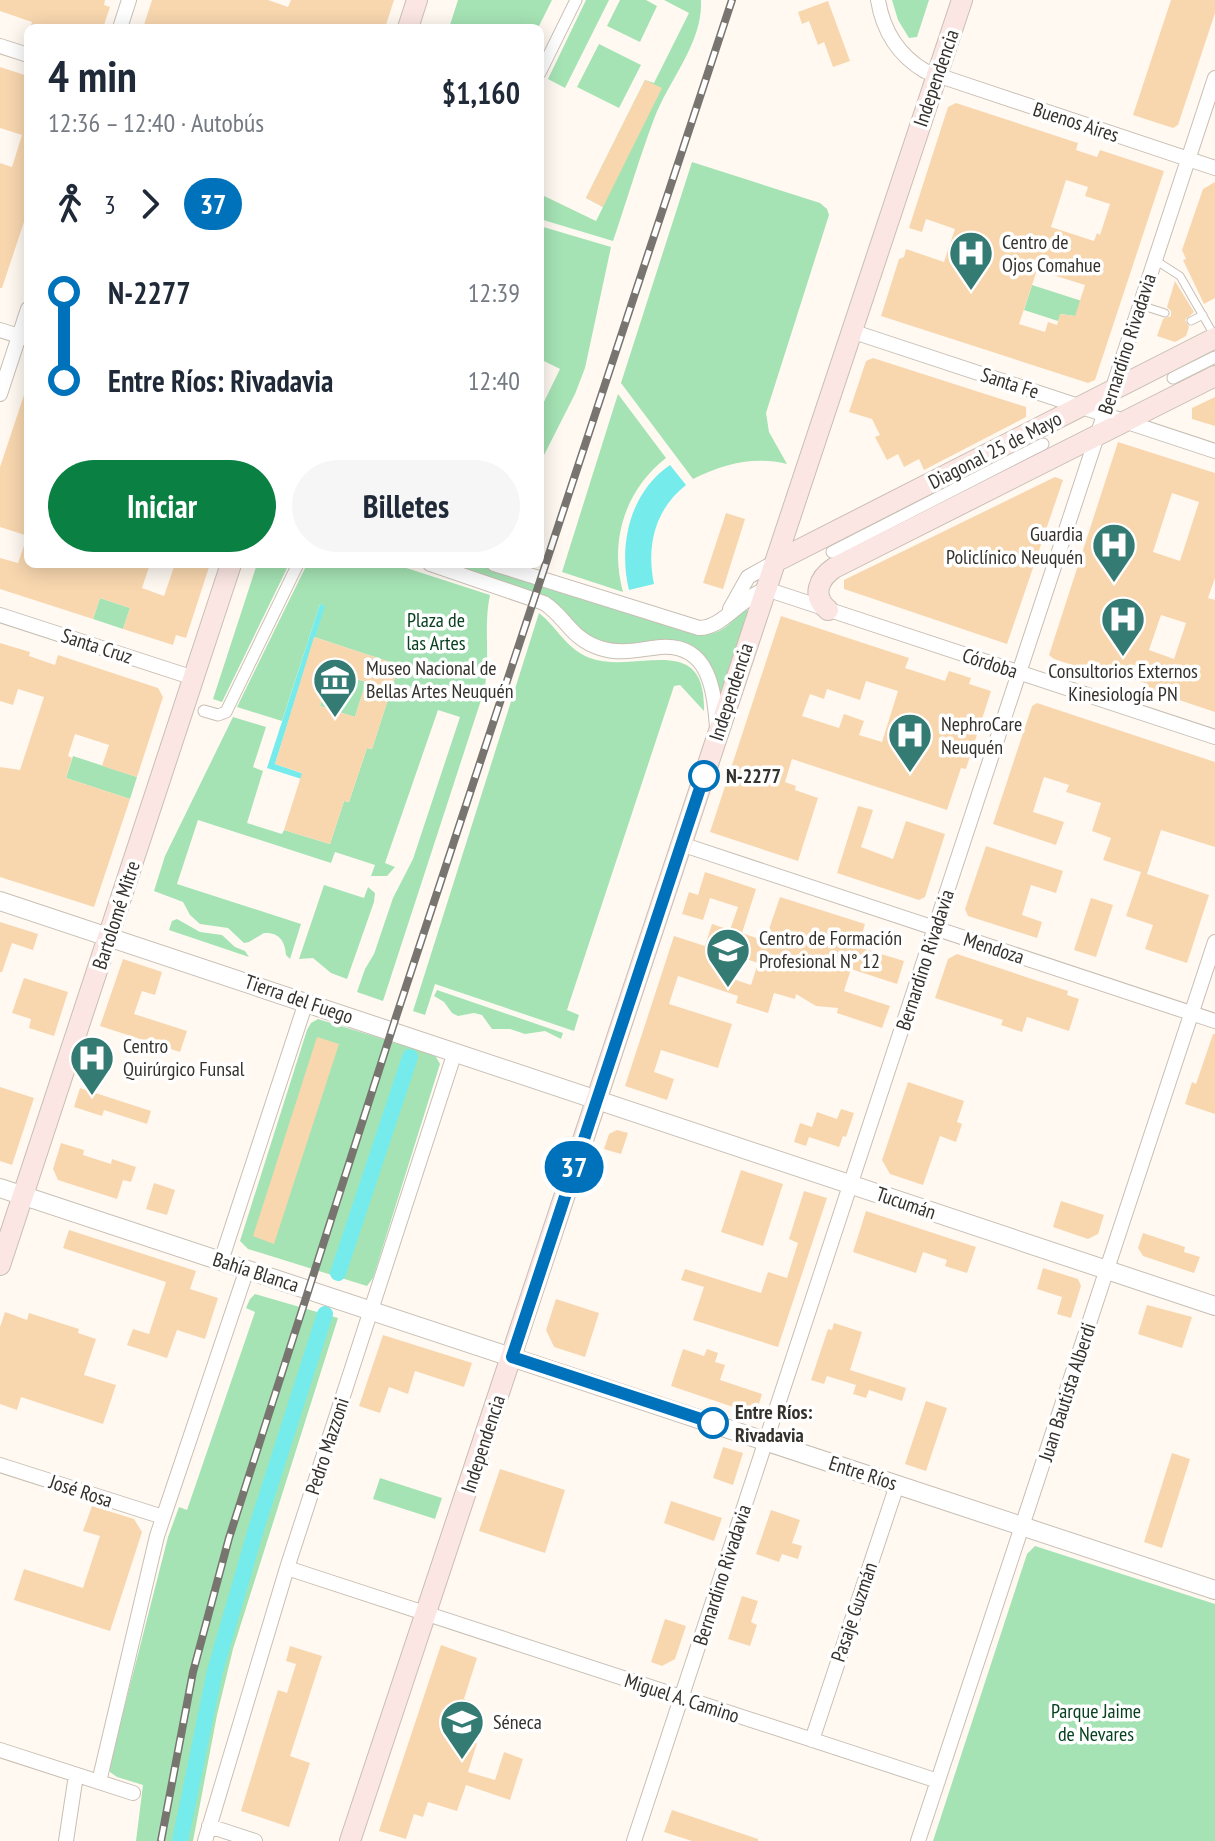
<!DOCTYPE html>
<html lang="es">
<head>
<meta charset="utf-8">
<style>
	body { margin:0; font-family:"PT Sans Narrow",sans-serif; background:#f6f6f7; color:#1f2937; height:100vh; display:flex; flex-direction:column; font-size:30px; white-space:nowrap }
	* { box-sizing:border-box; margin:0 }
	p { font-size:26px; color:#747a83 }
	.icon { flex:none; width:44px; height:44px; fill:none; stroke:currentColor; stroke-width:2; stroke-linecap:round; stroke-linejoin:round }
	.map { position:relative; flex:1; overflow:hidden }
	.details { position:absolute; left:24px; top:24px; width:520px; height:544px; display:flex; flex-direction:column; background:#fff; border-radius:12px; box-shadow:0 4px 20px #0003 }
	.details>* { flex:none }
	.badge { padding:0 16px; border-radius:26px; font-size:28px; line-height:52px }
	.map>.badge { position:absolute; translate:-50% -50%; box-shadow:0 0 0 4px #fff }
	.legs { display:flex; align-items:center; gap:12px; height:88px; padding:0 24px; font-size:26px }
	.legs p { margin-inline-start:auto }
	.headline { display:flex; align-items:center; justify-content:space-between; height:136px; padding:0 24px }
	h1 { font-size:44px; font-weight:600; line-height:60px }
	.primary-button { display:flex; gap:16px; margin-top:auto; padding:16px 24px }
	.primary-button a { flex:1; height:92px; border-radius:48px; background:#0b8043; color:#fff; font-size:32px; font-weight:600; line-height:92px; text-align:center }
	.primary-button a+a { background:#f6f6f7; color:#1f2937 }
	ul { padding:0 24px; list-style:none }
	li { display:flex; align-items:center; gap:28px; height:88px; font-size:30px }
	li i { display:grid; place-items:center; width:12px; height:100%; margin:0 10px; background:currentColor }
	li i::after { content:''; width:20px; height:20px; margin:-10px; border:6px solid; border-radius:50%; background:#fff }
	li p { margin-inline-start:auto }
	li:first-child i { background:linear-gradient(#0000 50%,currentColor 0) }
	li:last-child i { background:linear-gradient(currentColor 50%,#0000 0) }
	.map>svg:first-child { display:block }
	.green { fill:#a5e3b4 }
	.water { fill:#75ebeb }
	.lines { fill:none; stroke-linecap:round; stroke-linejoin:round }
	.canal { stroke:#75ebeb; stroke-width:16 }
	.building { fill:#f8d7af; fill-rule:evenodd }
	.service-casing { stroke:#c8bfb4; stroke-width:9 }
	.pedestrian-casing { stroke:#c8bfb4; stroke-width:13 }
	.minor-casing { stroke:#c8bfb4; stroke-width:16 }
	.tertiary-casing { stroke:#c8bfb4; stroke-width:20 }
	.secondary-casing { stroke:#c8bfb4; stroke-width:22 }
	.service { stroke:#fff; stroke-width:7 }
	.pedestrian { stroke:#fff; stroke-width:11 }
	.minor { stroke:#fff; stroke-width:14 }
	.tertiary { stroke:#fff; stroke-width:18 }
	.secondary { stroke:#fbe6e3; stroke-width:20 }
	.rail-casing { stroke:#78746f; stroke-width:8 }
	.rail { stroke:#fff; stroke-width:5; stroke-dasharray:15; stroke-linecap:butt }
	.line-1-casing { stroke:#fff; stroke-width:18 }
	.line-1 { stroke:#0072bc; stroke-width:12 }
	.stop-1-dot { fill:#fff; stroke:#0072bc; stroke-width:4 }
	.labels { text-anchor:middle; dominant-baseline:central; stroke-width:7; stroke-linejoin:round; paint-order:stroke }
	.street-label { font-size:20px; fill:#35312d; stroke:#fff }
	.poi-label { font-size:20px; fill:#35312d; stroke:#fff; text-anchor:start }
	.park-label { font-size:20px; fill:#07411f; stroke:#fff }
	.stop-label { font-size:20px; font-weight:bold; fill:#35312d; stroke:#fff; text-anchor:start }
</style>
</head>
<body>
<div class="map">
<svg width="1215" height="1841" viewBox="0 0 1215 1841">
	<rect width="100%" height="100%" fill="#fff9f2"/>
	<path class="green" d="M458,0H552L538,28H449Z
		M586,0H609L565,88L548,79Z
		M620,0H646L657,6L640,42L607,26Z
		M664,0H701C703,43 669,79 654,119C639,159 627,200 613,241L540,219V194L596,221L603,207L586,198L645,80L654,83L689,13Z
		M892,0H929L917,37L909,38L898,20Z
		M599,44L641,65L619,108L577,87Z
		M692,162L820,203L827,209L829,215L766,413L769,432L787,464C753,456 724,464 693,479L621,383Z
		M540,226L611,247L585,368L575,394L540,463V410L560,369L540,359Z
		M1032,285L1085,302L1081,317L1061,314L1058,321L1024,310Z
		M618,394L666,458C625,490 609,541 623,592L562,572Z
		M257,564H289L222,702L213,699Z
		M307,564H394L490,595C483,627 491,659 484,691L383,1001L357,992L365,969L374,954L393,898L413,859L460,717L438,710L385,863L395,867L387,876H371L375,865L335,852L331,863L198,820L177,884L301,924L290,959L286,955C285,941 279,932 264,933L249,942L244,943L228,928L200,924L190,915L183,902L154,891L165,856L233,717L266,727L253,767L263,771L247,823L282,834L284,830L330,844L344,801L349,802L367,748L372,749L399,665L314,637L324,606L320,604L282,721L237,707Z
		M444,564H480L699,634C721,636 732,623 744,607L748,611L719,701L702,658L611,646L579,632L554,605Z
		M100,598L130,608L123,629L93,619Z
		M539,613C558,628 566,649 590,658C636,675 706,629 704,711L680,685L674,686L567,1010L579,1015L574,1031L435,984L425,1015L413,1011Z
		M331,671L366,682L355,717L320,706Z
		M73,756L137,777L130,799L66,778Z
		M324,885L364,898L368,887L375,893L374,902L347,979L331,973L313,958L299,959Z
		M177,919L200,932L222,935L235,947L245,951L249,957L169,930L172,921Z
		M437,990L563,1033L561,1039L545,1031L525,1034L510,1029H492L482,1015L474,1013L458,1016L452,1013L444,1002L434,996Z
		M318,1019L429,1053L436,1057L440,1064L373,1278L367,1286L248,1249L240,1241L307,1030L311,1023Z
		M255,1294L338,1318L233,1649L217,1715L193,1841H136L143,1785L117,1777L110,1772V1764L168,1537L179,1507L187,1510L255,1312L246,1308L250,1299Z
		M380,1478L442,1498L435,1519L373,1499Z
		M1035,1546L1215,1604V1841H933L1027,1554Z"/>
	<path class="water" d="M670,465L686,485C655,509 646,546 654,584L629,590C618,545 630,492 670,465Z
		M320,604L325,606L275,764L316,778L314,783L267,768Z"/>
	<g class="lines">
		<path class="canal" d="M338,1273L410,1057
			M180,1841L215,1671L257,1526L325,1314"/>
	</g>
	<path class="building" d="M0,0H105L104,5L110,7L103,28H30L32,22L0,11Z
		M152,0H268L288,7L291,0H394L385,28H143Z
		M1171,0H1215V13L1178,125L1173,128L1133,115Z
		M828,1L850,61L833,67L824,42L818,45L809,21L802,24L798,12Z
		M0,67L28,76V219H25L2,288H0V163L12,167L22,135L0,128Z
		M645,80L662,88L603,207L586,198Z
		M956,103L1078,143L1076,150L1097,157L1100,150L1164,171L1095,380L1088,383L881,316L899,259L904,257L906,249L944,262L955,229L926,219L922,232L909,228L948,107ZM1066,180L1088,187L1085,196L1110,204L1100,235L1097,233L1094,241L1051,227ZM1037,270L1085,285L1075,316L1060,314L1057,325L1048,322L1045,332L1019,324Z
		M1215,182V298L1204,304L1183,260L1186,259L1182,250L1203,189Z
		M1175,281L1194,312L1185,320L1189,327L1186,336L1175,342L1157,336L1163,319L1171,316V311L1167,307Z
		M873,358L1026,407V417L924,470L919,459L904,467L898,454L887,460L875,437L880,435L872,419L849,412L866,361Z
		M26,389H28V536L0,527V467Z
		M1215,397V426L1192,419V408Z
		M1118,442L1215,473V578L1208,598L1215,600V712L1146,689L1148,684L1119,675L1118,680L1054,659L1049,655ZM1172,493L1199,502L1180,561L1153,552ZM1161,615L1186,623L1174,659L1149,650Z
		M1055,477L1063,480L1007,644L844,589V580Z
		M726,513L745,519L723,589L703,583Z
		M26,540L28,541V564H150L142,588L164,596L175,564H210L186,638L176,635L173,645L123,629L130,608L100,598L93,619L0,589V558L18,563Z
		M781,616L909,658L905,668L945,681L949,671L971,678L969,684L991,691L966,769L961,768L947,810L792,759L785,782L796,786L795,790L818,798L798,861L710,832ZM866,681L898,691L882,742L859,735L864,721L844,714L839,728L802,716L810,694L824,699L827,689L860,700Z
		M314,637L399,665L372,749L367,748L349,802L344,801L330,844L284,830L302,773L275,764ZM331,671L366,682L355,717L320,706Z
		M0,643L30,652L29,656L55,665L58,655L158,688L163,697L137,777L102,766L109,745L75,734L68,756L72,758L66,778L130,799L94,907L0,877V767L20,770L44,697L18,689L13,705L0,701Z
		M1037,703L1215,762V847L1161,830L1147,874L1209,895L1187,963L1145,949L1153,925L1126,916L1141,872L1103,860L1111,838L1092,831L1101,803L1066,792L1069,785L1044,777L1033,812L1064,822L1056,845L993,824L1032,706Z
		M858,806L873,810L861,847L893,859L906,821L945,834L925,897L919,900L837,873Z
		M986,846L1063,871L1056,893L1031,885L1022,915L1042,922L1037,938L968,916L965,909Z
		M705,872L756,889L742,933L765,941L780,897L865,924L858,947L904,961L897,984L851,969L844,991L890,1006L882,1028L837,1013L838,1008L816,1006L796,994L795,999L774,993L768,1013L736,1003L738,996L678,976L669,1004L732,1024L718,1068L661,1050L654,1072L674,1079L667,1100L625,1086L674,936L705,946L712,924L730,930L738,907L710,898L703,920L682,914L689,892L698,895ZM734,955L758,963L751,985L727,977Z
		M1091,898L1113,905L1096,957L1074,950Z
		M0,922L38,934L33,950L12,943L2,972H0Z
		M957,954L1068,991L1067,995L1079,999L1069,1031L1027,1017L1022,1032L1001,1025L1003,1020L935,998L948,959Z
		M123,959L162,972L155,995L142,991L134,1014L187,1031L180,1052L100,1026Z
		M24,978L68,992L54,1036L29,1028L31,1019L12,1013Z
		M1213,1034H1215V1114L1185,1104L1192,1082L1196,1084Z
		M317,1037L339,1044L274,1244L253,1236Z
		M908,1082L964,1101L957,1122L962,1124L956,1142L940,1136L923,1185L890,1174L882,1160Z
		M0,1087L34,1098L12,1165L0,1161Z
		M80,1088L151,1111L147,1124L104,1110L102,1116L74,1107Z
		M841,1109L854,1113L846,1137L843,1136L839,1147L809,1137L806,1146L794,1142L800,1123L812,1127L817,1112L837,1119Z
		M617,1130L628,1133L621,1154L604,1149L609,1134Z
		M61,1143L84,1150L83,1155L111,1164L112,1159L136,1167L131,1182L123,1180L117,1199L58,1180L53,1169Z
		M741,1170L783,1184L763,1246L721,1232Z
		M154,1183L175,1190L167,1215L146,1209Z
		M804,1191L827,1198L778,1347L693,1320L704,1287L681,1280L685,1269L761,1293L768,1272L787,1278L798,1243L789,1239Z
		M1061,1201L1104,1215L1098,1234L1088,1239L1053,1227Z
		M866,1211L976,1247L967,1273L945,1266L947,1260L923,1252L916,1273L853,1252Z
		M69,1230L196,1271L190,1289L218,1298L205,1339L177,1330L167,1358L127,1345L133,1329L149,1334L166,1282L63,1248Z
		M1143,1233L1185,1247L1184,1252L1200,1257L1194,1273L1143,1256L1138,1248Z
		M1043,1268L1078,1279L1081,1286L1071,1318L1057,1314L1062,1297L1037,1289Z
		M556,1299L599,1313L585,1357L554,1347L546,1330Z
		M1147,1305L1192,1317L1182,1348L1138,1334Z
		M5,1312L27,1320L29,1313L79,1329L78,1333L96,1339L84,1375L116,1385L103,1424L21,1397L17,1410L0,1404V1327Z
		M834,1323L862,1332L850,1370L906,1388L902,1401L869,1390L866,1398L853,1394L856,1385L827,1376L824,1384L811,1380L828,1329L832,1330Z
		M383,1335L472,1363L464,1387L415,1371L408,1394L389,1387L380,1413L359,1406Z
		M683,1349L704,1356L707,1349L718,1353L715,1362L725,1365L720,1380L762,1394L758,1407L748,1412L671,1386Z
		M926,1401L947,1408L926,1471L905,1464Z
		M723,1447L743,1453L733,1485L713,1478Z
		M1172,1453L1190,1459L1162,1548L1144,1542Z
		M500,1469L565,1490L545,1553L479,1531Z
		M671,1501L722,1518L714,1541L664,1523Z
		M92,1506L134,1519L142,1532L110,1631L14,1600L24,1569L83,1588L100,1536L83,1531Z
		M771,1510L800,1520L792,1543L802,1546L798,1559L782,1554L779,1562L756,1554Z
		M742,1596L758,1601L751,1622L757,1625L750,1646L728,1639Z
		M665,1619L686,1626L675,1659L662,1666L651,1662Z
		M441,1645L477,1658L464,1699L471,1701L459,1738L477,1743L468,1772L495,1780L504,1752L523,1759L510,1800L466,1785L457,1811L428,1802L423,1817L414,1814L406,1839L379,1831Z
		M290,1646L322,1656L290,1756L310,1763L289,1827L241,1811L278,1690L287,1693L296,1664L286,1661Z
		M672,1810L758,1839V1841H692L664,1832Z"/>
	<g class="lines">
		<g class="service-casing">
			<path id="service" d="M1155,260L1180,276L1214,335
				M1140,305L1165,313
				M1191,321L1203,315"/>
		</g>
		<g class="pedestrian-casing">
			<path id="pedestrian" d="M540,73L576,0
				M1173,378L1215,357
				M832,552L1043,444
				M204,711L218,715L226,712L298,564"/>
		</g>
		<g class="minor-casing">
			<path id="minor" d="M878,0C883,30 898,55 925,71L1215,168
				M120,28L129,0
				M0,46L28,55
				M0,330L28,339
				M851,331L1215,451
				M0,394L28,309
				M430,564L544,603C566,617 571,639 600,648C621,655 640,649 661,647C710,644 714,691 717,727
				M494,564L699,628C723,628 740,598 766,589L1215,737
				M730,609L748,577L775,562
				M0,615L194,678
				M681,844L1215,1021
				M221,1261L306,1002
				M0,1465L163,1517
				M287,1568L938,1781
				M812,1740L897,1485
				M0,1750L133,1793
				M99,1782L157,1536L247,1269
				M209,1826L255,1841
				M66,1841L76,1775
				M205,1841L287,1568L455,1052
				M634,1841L1215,78
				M918,1841L1215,942"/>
		</g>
		<g class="tertiary-casing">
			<path id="tertiary" d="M0,901L1215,1306
				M0,1188L1215,1590"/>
		</g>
		<g class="secondary-casing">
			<path id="secondary" d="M408,28L417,0
				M775,562L1215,338
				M828,610C811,596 819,578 834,568L1215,376
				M0,1265L231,564
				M350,1841L962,0"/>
		</g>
		<use href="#service" class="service"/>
		<use href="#pedestrian" class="pedestrian"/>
		<use href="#minor" class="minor"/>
		<use href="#tertiary" class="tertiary"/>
		<use href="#secondary" class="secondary"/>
		<g class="rail-casing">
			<path id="rail" d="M161,1841L193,1672L229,1538L396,1017L732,0"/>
		</g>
		<use href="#rail" class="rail"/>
	</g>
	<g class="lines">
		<g class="line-1-casing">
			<path id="line-1" d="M704,776L512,1357L713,1423"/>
		</g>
		<use href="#line-1" class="line-1"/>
	</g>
	<defs>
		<g id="hospital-pin" transform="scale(2.3)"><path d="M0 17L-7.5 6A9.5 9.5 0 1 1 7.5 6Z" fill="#347b74" stroke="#fff"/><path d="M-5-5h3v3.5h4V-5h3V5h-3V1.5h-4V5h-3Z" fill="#fff"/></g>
		<g id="museum-pin" transform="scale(2.3)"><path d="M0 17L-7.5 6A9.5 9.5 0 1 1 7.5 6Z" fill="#347b74" stroke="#fff"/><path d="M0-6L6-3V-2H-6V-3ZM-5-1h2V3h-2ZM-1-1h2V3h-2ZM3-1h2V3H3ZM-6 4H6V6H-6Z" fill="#fff"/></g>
		<g id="university-pin" transform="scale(2.3)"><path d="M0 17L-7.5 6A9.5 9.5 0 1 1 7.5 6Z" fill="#347b74" stroke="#fff"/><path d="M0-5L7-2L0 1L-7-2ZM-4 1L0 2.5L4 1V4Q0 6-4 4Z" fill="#fff"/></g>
	</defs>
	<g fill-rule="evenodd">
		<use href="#hospital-pin" x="971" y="253"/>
		<use href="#hospital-pin" x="1114" y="545"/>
		<use href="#hospital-pin" x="1123" y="619"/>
		<use href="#museum-pin" x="335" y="680"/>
		<use href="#hospital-pin" x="910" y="735"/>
		<use href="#university-pin" x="728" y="950"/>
		<use href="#hospital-pin" x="92" y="1058"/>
		<use href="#university-pin" x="462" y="1722"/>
	</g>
	<g class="stop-1-dot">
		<circle cx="704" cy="776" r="14"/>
		<circle cx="713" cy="1423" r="14"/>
	</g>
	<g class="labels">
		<g class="street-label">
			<text transform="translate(936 78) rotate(-71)">Independencia</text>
			<text transform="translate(1076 122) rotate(18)">Buenos Aires</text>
			<text transform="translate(1127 344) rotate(-72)">Bernardino Rivadavia</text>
			<text transform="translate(1010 383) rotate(18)">Santa Fe</text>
			<text transform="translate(995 450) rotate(-27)">Diagonal 25 de Mayo</text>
			<text transform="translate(97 646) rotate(18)">Santa Cruz</text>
			<text transform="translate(990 663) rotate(18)">Córdoba</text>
			<text transform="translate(731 692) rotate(-72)">Independencia</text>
			<text transform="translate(116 915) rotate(-72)">Bartolomé Mitre</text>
			<text transform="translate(994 948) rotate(18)">Mendoza</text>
			<text transform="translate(925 960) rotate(-72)">Bernardino Rivadavia</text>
			<text transform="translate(299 999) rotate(19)">Tierra del Fuego</text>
			<text transform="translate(906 1203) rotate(19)">Tucumán</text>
			<text transform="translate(256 1272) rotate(18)">Bahía Blanca</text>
			<text transform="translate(1067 1392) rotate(-72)">Juan Bautista Alberdi</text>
			<text transform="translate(483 1444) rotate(-72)">Independencia</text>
			<text transform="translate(327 1446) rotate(-72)">Pedro Mazzoni</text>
			<text transform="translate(863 1473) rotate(18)">Entre Ríos</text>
			<text transform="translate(81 1491) rotate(18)">José Rosa</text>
			<text transform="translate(722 1575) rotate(-72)">Bernardino Rivadavia</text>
			<text transform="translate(854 1612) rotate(-71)">Pasaje Guzmán</text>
			<text transform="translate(682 1698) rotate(18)">Miguel A. Camino</text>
		</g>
		<g class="poi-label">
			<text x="1002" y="242">Centro de<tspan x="1002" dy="23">Ojos Comahue</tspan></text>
			<text x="1083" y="534" text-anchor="end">Guardia<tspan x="1083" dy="23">Policlínico Neuquén</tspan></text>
			<text x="366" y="668">Museo Nacional de<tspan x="366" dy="23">Bellas Artes Neuquén</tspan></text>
			<text x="1123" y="671" text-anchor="middle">Consultorios Externos<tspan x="1123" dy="23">Kinesiología PN</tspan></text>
			<text x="941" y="724">NephroCare<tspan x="941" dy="23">Neuquén</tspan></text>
			<text x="759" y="938">Centro de Formación<tspan x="759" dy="23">Profesional N° 12</tspan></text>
			<text x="123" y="1046">Centro<tspan x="123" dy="23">Quirúrgico Funsal</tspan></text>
			<text x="493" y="1722">Séneca</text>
		</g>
		<g class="park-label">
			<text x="436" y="620">Plaza de<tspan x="436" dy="23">las Artes</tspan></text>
			<text x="1096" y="1711">Parque Jaime<tspan x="1096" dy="23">de Nevares</tspan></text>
		</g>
		<g class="stop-label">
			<text x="726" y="776">N-2277</text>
			<text x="735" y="1412">Entre Ríos:<tspan x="735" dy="23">Rivadavia</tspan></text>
		</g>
	</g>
</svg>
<b class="badge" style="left:574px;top:1167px;background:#0072bc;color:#fff">37</b>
<section class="details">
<div class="headline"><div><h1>4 min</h1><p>12:36 – 12:40 · Autobús</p></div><b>$1,160</b></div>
<div class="legs"><svg class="icon" aria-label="walk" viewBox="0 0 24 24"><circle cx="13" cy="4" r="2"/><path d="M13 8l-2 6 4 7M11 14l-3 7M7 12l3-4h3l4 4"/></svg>3<svg class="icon" aria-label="forward" viewBox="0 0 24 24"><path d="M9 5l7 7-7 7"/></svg><b class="badge" style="background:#0072bc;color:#fff">37</b></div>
<ul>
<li><i style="color:#0072bc"></i><b>N-2277</b><p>12:39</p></li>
<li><i style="color:#0072bc"></i><b>Entre Ríos: Rivadavia</b><p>12:40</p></li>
</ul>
<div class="primary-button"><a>Iniciar</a><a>Billetes</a></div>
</section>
</div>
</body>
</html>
